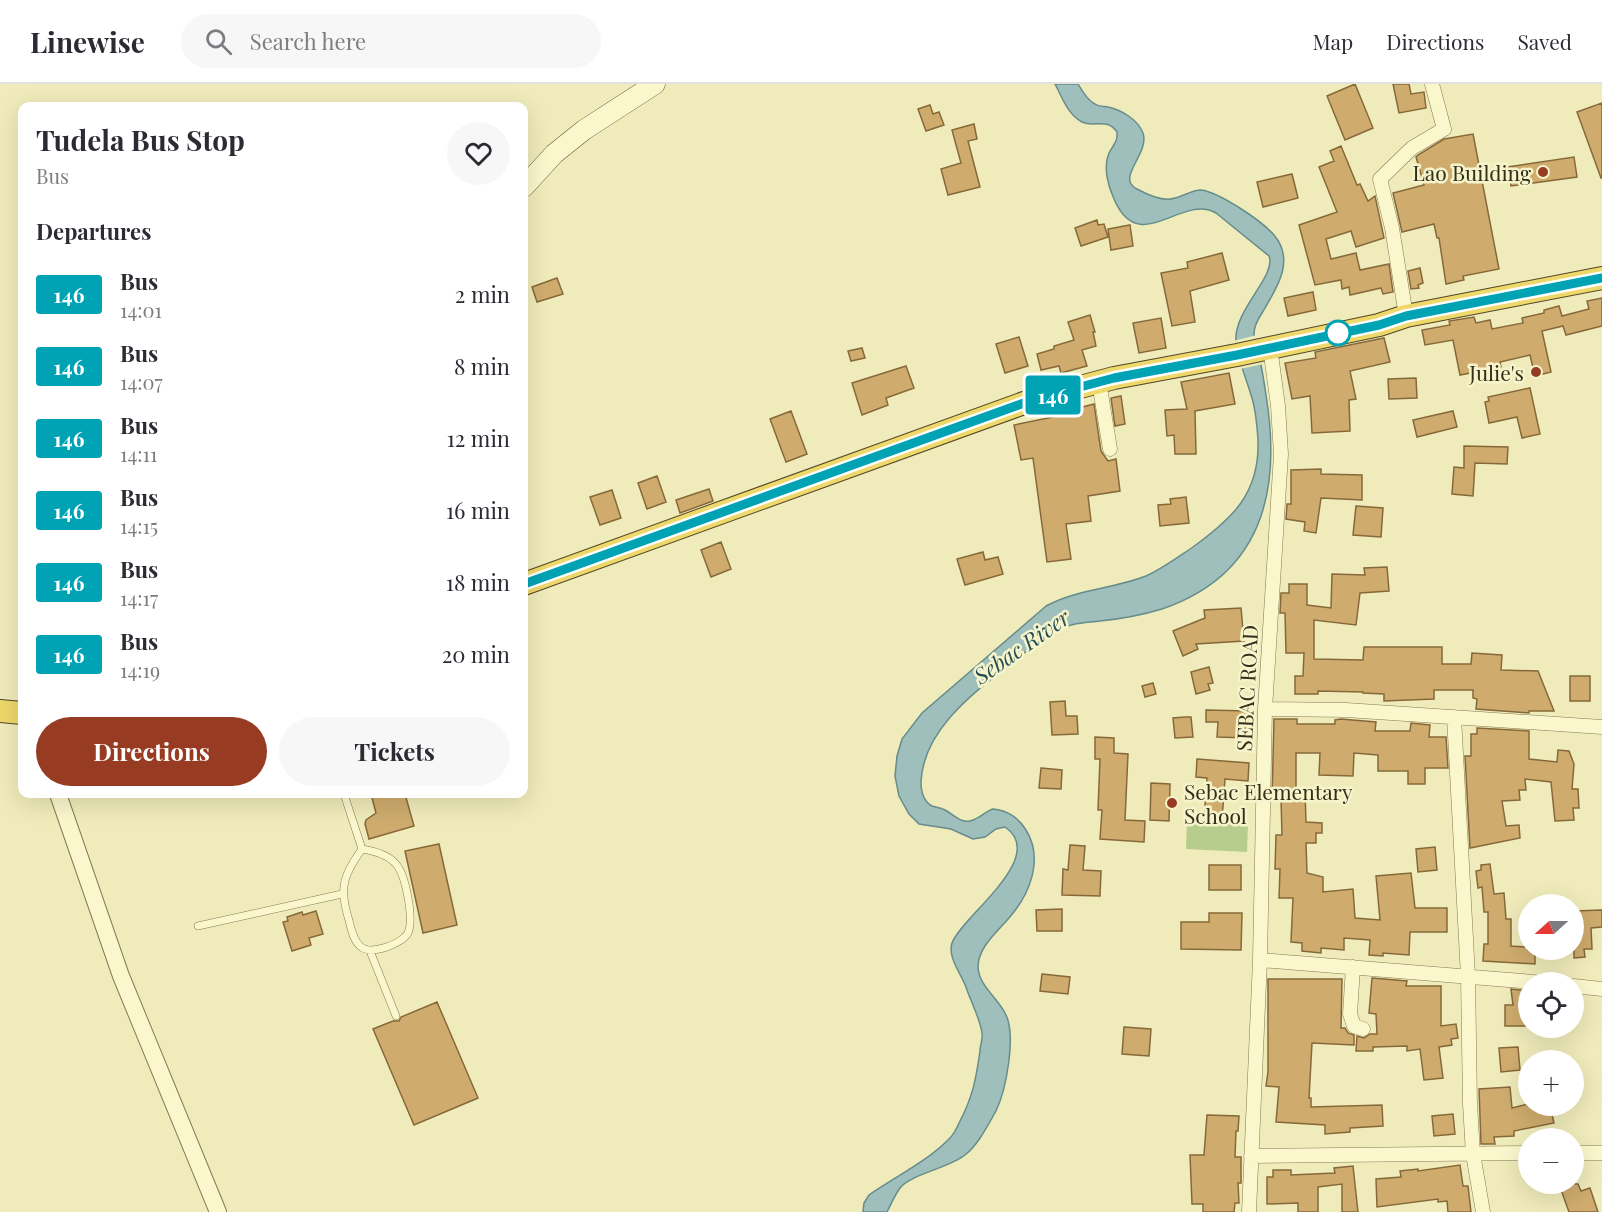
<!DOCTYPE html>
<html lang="en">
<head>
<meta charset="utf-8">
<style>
	body { margin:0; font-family:"Playfair Display",serif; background:#f7f7f7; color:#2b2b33; height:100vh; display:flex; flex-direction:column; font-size:22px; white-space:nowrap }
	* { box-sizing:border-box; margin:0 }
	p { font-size:20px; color:#7c7c81 }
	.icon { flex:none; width:33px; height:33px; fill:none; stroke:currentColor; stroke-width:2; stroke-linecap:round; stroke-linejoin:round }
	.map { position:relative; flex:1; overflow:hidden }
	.drawer { position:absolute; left:18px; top:18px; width:510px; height:696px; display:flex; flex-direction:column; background:#fff; border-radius:12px; box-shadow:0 6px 24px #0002 }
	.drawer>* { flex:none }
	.badge { padding:0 12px; border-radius:4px; font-size:21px; line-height:39px }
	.needle { width:39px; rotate:249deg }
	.buttons { position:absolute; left:1518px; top:810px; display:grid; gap:12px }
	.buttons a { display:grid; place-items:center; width:66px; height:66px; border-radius:50%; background:#fff; box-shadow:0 6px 24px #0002; font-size:30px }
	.map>.badge { position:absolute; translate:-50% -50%; box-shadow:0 0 0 3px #fff }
	h2 { padding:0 18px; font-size:22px; line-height:54px }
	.round { display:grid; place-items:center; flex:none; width:63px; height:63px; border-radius:32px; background:#f7f7f7 }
	.head { display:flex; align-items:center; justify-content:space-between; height:102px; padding:0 18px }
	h1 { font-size:28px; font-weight:700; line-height:45px }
	.action { display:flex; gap:12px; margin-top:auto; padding:12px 18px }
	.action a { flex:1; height:69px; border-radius:36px; background:#973c22; color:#fff; font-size:24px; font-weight:700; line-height:69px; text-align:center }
	.action a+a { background:#f7f7f7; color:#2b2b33 }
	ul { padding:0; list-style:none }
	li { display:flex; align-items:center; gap:18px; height:72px; padding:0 18px }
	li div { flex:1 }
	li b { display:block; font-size:22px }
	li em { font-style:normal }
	li .badge { min-width:66px; font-weight:700; text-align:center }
	header { display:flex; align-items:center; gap:36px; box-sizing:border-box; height:84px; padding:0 30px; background:#fff; border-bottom:2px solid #e1e1e2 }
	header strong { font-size:28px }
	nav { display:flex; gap:33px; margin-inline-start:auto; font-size:21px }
	.search { width:420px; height:54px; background:#f7f7f7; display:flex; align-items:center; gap:15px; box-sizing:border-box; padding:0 21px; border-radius:33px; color:#7c7c81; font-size:22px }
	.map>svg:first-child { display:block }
	.green { fill:#b7cd8e }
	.water { fill:#9fbfbd; stroke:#668c8c; stroke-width:1.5 }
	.pier { fill:#efebba }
	.building { fill:#cfac6e; stroke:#866939; stroke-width:1.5 }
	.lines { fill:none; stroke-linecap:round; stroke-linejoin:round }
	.service-casing { stroke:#867a54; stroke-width:8 }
	.minor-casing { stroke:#867a54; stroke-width:15 }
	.tertiary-casing { stroke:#867a54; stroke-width:18 }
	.secondary-casing { stroke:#675a37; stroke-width:21 }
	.trunk-casing { stroke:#534629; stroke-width:24 }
	.service { stroke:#faf7cd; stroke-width:7 }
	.minor { stroke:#faf7cd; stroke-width:14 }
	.tertiary { stroke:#faf7cd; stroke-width:16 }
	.secondary { stroke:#faf7cd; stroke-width:20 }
	.trunk { stroke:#edd869; stroke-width:22 }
	.line-casing { stroke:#fff; stroke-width:14 }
	.line { stroke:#00a3b4; stroke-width:9 }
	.poi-dot { fill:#973c22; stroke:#f6f4ca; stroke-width:2 }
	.stop-dot { fill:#fff; stroke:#00a3b4; stroke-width:3 }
	.labels { text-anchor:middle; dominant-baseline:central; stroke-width:5; stroke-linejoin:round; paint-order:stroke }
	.poi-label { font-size:21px; fill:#342d1a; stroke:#f6f4ca; text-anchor:end }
	.street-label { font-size:21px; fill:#342d1a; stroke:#f6f4ca }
	.water-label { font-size:22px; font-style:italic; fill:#284d55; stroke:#f6f4ca }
</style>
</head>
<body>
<header>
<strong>Linewise</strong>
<div class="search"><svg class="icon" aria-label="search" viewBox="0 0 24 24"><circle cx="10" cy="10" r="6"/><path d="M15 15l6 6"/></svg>Search here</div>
<nav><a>Map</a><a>Directions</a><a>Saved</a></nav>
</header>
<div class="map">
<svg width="1602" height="1128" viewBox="0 0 1602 1128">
	<rect width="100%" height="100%" fill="#efebba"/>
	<path class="green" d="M1187,737L1248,740L1247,768L1186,765Z"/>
	<path class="water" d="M1055,0H1078C1082,7 1088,17 1095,20C1099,23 1104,22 1108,23C1122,26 1138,36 1143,49C1150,70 1115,94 1137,105C1148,111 1164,118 1175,114C1184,112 1192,106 1201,106C1219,108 1262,137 1274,151C1296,177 1276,205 1262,229C1258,235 1254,242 1254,250C1254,260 1259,271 1261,281C1264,296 1266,311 1268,325C1280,417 1256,493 1162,525C1142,531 1121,535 1100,537C1085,539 1071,539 1056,546C1040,556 1024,569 1009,581C972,610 923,647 921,698C921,707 923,717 932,722C936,723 941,724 945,726C955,731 962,741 973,736C981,733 986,727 993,725C1007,726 1019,734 1026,746C1044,775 1030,810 1009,834C998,847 978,863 978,883C979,902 997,913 1005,929C1017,950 1006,1006 996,1027C988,1041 978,1061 965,1071C949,1084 911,1090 900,1104C895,1111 891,1120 887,1128H863L864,1119L869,1111C895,1093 926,1078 948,1056C954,1051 957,1044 960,1037C973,1012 976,995 980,967C980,961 983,956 982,949C980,935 972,920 967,906C963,892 947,874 952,859C962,832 1049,773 1005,743L996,745L985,753L973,755L951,745L919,740L909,730L899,712L895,692L897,672L902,655L922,629L1046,522C1077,505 1113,505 1146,492C1162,485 1178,473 1193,463C1233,434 1260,409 1258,356C1257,341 1256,325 1251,311C1246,293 1238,277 1236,258C1233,226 1277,192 1269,172L1216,129C1182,109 1139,174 1114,115C1108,102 1103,83 1109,69C1113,61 1118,58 1117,48C1106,33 1095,44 1082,38C1068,31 1062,13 1055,0Z"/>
	<path class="pier" d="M1257,251L1264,280L1240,285L1233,257Z"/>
	<path class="building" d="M1355,0L1373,44L1345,56L1327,12Z
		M1393,0H1409L1411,10L1424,8L1426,24L1399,29Z
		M1602,19V94H1601L1577,28Z
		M930,21L933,30L939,28L944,41L926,47L918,25Z
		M974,40L977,55L968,57L980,103L948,111L941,85L961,79L952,46Z
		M1473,50L1499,185L1463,192L1464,196L1446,200L1439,154H1437L1434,140L1402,148L1393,109L1424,101L1416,73L1418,71L1444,55Z
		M1341,62L1357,101L1360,100L1368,117L1375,112L1384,154L1356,163L1351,147L1326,155L1331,175L1356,169L1360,186L1389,180L1393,208L1383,210L1381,204L1350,211L1349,203L1342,205L1341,196L1315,201L1299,141L1337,128L1319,83L1334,77L1330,67Z
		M1574,73L1577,93L1511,102L1508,83Z
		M1292,90L1298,114L1263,123L1257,98Z
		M1097,136L1098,141L1104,140L1108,153L1081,162L1075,144Z
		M1130,141L1133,162L1111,166L1108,145Z
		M1222,169L1229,196L1190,207L1195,238L1172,242L1161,189L1188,184L1187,178Z
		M1420,184L1423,199L1418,201L1419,204L1411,205L1408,187Z
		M557,194L563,210L537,218L532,203Z
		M1313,208L1316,226L1288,232L1284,214Z
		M1602,214V242L1566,251L1563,242L1542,247L1551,288L1535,292L1530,271L1500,278L1501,283L1460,291L1453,256L1425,261L1422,246L1450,241L1449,237L1474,233L1476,239L1490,236L1492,245L1523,239L1522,234L1544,229V226L1559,222L1562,232L1589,225L1587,217Z
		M1090,231L1095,248H1093L1096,262L1082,266L1087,282L1061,289L1059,282L1041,286L1037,270L1054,265V262L1074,256L1068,238Z
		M1161,234L1166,264L1139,269L1133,239Z
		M1019,253L1028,282L1005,289L996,260Z
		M1384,254L1390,278L1350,287L1356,315L1349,316L1350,347L1312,349L1310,312L1292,315L1285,279L1316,274L1315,268Z
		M862,264L865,274L851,277L848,267Z
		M906,282L914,304L886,314L888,321L862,331L852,299Z
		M1229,289L1235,320L1195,327L1196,370H1175L1174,351L1167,352L1165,326L1187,325L1181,298Z
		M1416,294L1417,314L1389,315L1388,295Z
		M1530,304L1540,350L1522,354L1517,333L1489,339L1485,318L1489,317L1488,313Z
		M1121,312L1125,340L1115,342L1111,314Z
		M1094,320L1101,367L1108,377L1116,375L1120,407L1088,412L1091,437L1066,440L1071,475L1047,478L1033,374L1021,376L1014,341L1053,333L1052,331Z
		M791,327L807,370L786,378L770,335Z
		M1453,327L1457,343L1417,353L1413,336Z
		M1464,362L1508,363L1507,380L1475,379L1473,412L1452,410L1454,383L1464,384Z
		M1321,385V390L1362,391V416L1321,414L1316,449L1304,447L1305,438L1286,435L1287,420H1291V386Z
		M657,392L666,418L647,425L638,399Z
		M709,405L713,417L680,429L676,416Z
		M612,406L621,434L600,441L590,413Z
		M1186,413L1189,439L1160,442L1158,421L1171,420L1170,415Z
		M1356,422L1383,424L1381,453L1353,451Z
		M721,458L731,485L711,493L701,466Z
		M983,468L985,476L998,473L1003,490L965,501L957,475Z
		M1387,483L1389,507L1360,509L1356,541L1314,536V575L1363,576L1364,563H1442V580H1471L1472,569L1502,571L1501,586L1538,587L1554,627H1529V629L1476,625L1477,615L1473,614V606H1434V615L1384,617V610L1363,609V608L1318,607V610H1295V592H1303L1304,569H1286L1285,529H1280L1281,509H1289V500H1307V521L1331,524L1332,490L1365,491L1364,484Z
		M1241,524L1244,557L1196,560L1198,565L1183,572L1173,547L1205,534L1204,526Z
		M1209,583L1213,599L1208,600L1210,606L1196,610L1191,588Z
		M1570,592H1590V617H1570Z
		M1153,599L1156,610L1145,613L1142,602Z
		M1065,617L1066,632H1077L1078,650L1052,651L1050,618Z
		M1206,626L1248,627V654L1217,653L1218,638H1206Z
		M1185,633H1191L1193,653L1175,654L1173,634Z
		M1274,635H1297V640H1335V636L1341,635L1376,638L1375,647H1410L1411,639L1430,641L1429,653H1446L1448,684H1425V700H1408V687H1378V671L1354,669L1353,692L1319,691L1320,669H1296V707H1305L1306,738L1322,739V749H1316V759H1306L1307,789L1323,793V808L1353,805L1355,834L1380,836L1376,792L1411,789L1415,824H1447V848H1410L1409,871L1383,869V872L1369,871L1370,856L1344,854V866L1321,864V869L1302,867V859L1291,858L1293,814H1279L1280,785H1275L1276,751H1282L1281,715H1272Z
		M1477,644L1529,647V675L1557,678L1558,666L1569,667L1574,680L1572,705H1578L1579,724H1573L1574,736L1555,737L1551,698L1525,695L1526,706H1519L1520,716L1502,717L1506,742L1519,741L1520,754L1470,764L1465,672H1471V650H1477Z
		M1095,653L1114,654V669L1128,670L1125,736L1145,737L1144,758L1100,755L1102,726H1098L1100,675H1095Z
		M1197,675L1249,679L1248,697L1225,695L1222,736L1204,735L1207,694L1196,693Z
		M1041,684L1062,686L1061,705L1039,704Z
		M1151,699L1170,700L1169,737L1150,736Z
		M371,710H405L414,742L369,755L365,740L366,736L376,729Z
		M439,760L457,841L423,849L405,767Z
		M1070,761L1085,762L1083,786L1101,787L1100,812L1062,811L1063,785L1068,786Z
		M1435,763L1437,786L1418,788L1416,765Z
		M1490,780L1494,810L1504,809L1506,835H1511V862L1528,863V866H1535V880L1483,877L1484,860H1488V828H1484L1482,803L1478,804L1476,787L1481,786V781Z
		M1209,781H1241V806H1209Z
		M1062,825V847H1037L1036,826Z
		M1602,826V843L1591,844L1592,865H1584L1585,873L1574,874V827Z
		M316,827L323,850L309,854L311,861L292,867L283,838L288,837L287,833L302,828L303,831Z
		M1209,829H1242L1241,866L1181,865V838H1209Z
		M1042,890L1070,893L1068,910L1040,907Z
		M1372,894L1407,897L1406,902H1441V942L1456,940L1458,954L1451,955L1452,961L1439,963L1443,994L1424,996L1420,965L1407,967V962L1373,963V967H1356L1357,952L1364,954L1370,950H1377L1376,930L1369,929Z
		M1268,895H1342L1341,944H1345L1348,949L1354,951V961L1312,959L1309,1014H1311V1023L1382,1021L1383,1042L1350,1044V1048L1325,1050V1041L1276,1038L1279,1003L1266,1002L1268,988Z
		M1511,905L1528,907V942H1505V921H1513Z
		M437,918L478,1014L414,1041L373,945L393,937H399L401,933Z
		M1124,943L1151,945L1149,972L1122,970Z
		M1518,963L1520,986L1501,988L1499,964Z
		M1510,1003L1512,1024L1528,1020V1022H1550L1554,1039L1514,1047V1052L1494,1053L1495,1060H1481L1479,1005Z
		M1453,1030L1455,1050L1434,1052L1432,1032Z
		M1207,1031L1239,1032L1238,1047H1236L1235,1073H1241V1099H1238L1239,1119H1235L1234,1128H1203V1120H1192L1190,1071H1204Z
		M1460,1081L1463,1102H1468L1471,1128H1448L1447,1117L1438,1118V1115L1377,1123L1376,1095L1401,1093L1400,1087L1418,1085V1087Z
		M1353,1082L1358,1128H1342V1100L1318,1103V1128H1298V1119L1267,1120V1093H1273V1086H1291V1091L1335,1089L1334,1084Z
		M1559,1100H1578L1581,1107L1590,1104L1598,1128H1569Z"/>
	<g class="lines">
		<g class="service-casing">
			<path id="service" d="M344,710L362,765
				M362,765C374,767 387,770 395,779C406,790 414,835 408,849C402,860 370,872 360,862C352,855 351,842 348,833C339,803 344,790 362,765Z
				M198,842L342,810
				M370,867L396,932"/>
		</g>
		<g class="minor-casing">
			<path id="minor" d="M1406,232L1392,144L1380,95L1412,64L1444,45L1432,0
				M1099,298L1110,365
				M1265,625L1346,626L1602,643
				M1454,633L1468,892L1470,1020L1473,1070L1483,1128
				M1260,876L1534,898
				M1353,883L1350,930L1354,942L1363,945
				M1574,902L1602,905
				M1574,1069H1602
				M1251,1072L1528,1069
				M1249,1128L1260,876L1265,625L1281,370L1278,322L1270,263"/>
		</g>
		<g class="tertiary-casing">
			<path id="tertiary" d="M58,710L121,892L218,1128"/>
		</g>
		<g class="secondary-casing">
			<path id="secondary" d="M524,103L554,70L584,46L655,0"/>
		</g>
		<g class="trunk-casing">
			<path id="trunk" d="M524,500L1035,315L1114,294L1237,271L1379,241L1406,232L1602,194
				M0,627L22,629"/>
		</g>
		<use href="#service" class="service"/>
		<use href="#minor" class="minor"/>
		<use href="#tertiary" class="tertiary"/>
		<use href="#secondary" class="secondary"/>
		<use href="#trunk" class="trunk"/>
	</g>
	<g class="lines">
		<g class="line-casing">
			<path id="line" d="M524,500L1035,315L1114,294L1237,271L1379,241L1406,232L1602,194"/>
		</g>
		<use href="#line" class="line"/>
	</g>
	<g class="poi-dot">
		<circle cx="1543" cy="88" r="6"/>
		<circle cx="1536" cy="288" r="6"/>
		<circle cx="1172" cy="719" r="6"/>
	</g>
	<circle class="stop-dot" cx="1338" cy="249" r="12"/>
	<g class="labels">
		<g class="poi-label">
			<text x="1531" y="88">Lao Building</text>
			<text x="1524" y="288">Julie's</text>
			<text x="1184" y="707" text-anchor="start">Sebac Elementary<tspan x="1184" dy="24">School</tspan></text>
		</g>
		<g class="street-label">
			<text transform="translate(1246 604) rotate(-87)">SEBAC ROAD</text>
		</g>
		<g class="water-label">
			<text transform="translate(1021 562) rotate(-35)">Sebac River</text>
		</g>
	</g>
</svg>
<div class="buttons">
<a><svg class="needle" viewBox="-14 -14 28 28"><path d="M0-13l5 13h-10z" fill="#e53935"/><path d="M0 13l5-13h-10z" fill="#7c7c81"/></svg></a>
<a><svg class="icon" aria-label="locate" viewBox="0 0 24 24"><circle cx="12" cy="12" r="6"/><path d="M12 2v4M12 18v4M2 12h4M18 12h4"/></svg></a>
<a>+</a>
<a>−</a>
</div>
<b class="badge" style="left:1053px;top:311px;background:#00a3b4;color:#fff">146</b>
<section class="drawer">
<div class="head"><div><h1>Tudela Bus Stop</h1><p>Bus</p></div><a class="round"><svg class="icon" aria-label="heart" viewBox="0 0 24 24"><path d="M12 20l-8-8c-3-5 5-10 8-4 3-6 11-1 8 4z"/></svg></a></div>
<h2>Departures</h2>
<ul>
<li><span class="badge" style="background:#00a3b4;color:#fff">146</span><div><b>Bus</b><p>14:01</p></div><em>2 min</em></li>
<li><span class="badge" style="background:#00a3b4;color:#fff">146</span><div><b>Bus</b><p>14:07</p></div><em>8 min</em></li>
<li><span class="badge" style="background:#00a3b4;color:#fff">146</span><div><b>Bus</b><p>14:11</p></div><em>12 min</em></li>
<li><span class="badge" style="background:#00a3b4;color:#fff">146</span><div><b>Bus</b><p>14:15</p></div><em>16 min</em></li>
<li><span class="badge" style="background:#00a3b4;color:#fff">146</span><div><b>Bus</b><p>14:17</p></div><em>18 min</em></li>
<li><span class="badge" style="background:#00a3b4;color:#fff">146</span><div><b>Bus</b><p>14:19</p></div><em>20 min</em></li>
</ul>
<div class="action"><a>Directions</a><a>Tickets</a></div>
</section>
</div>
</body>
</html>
